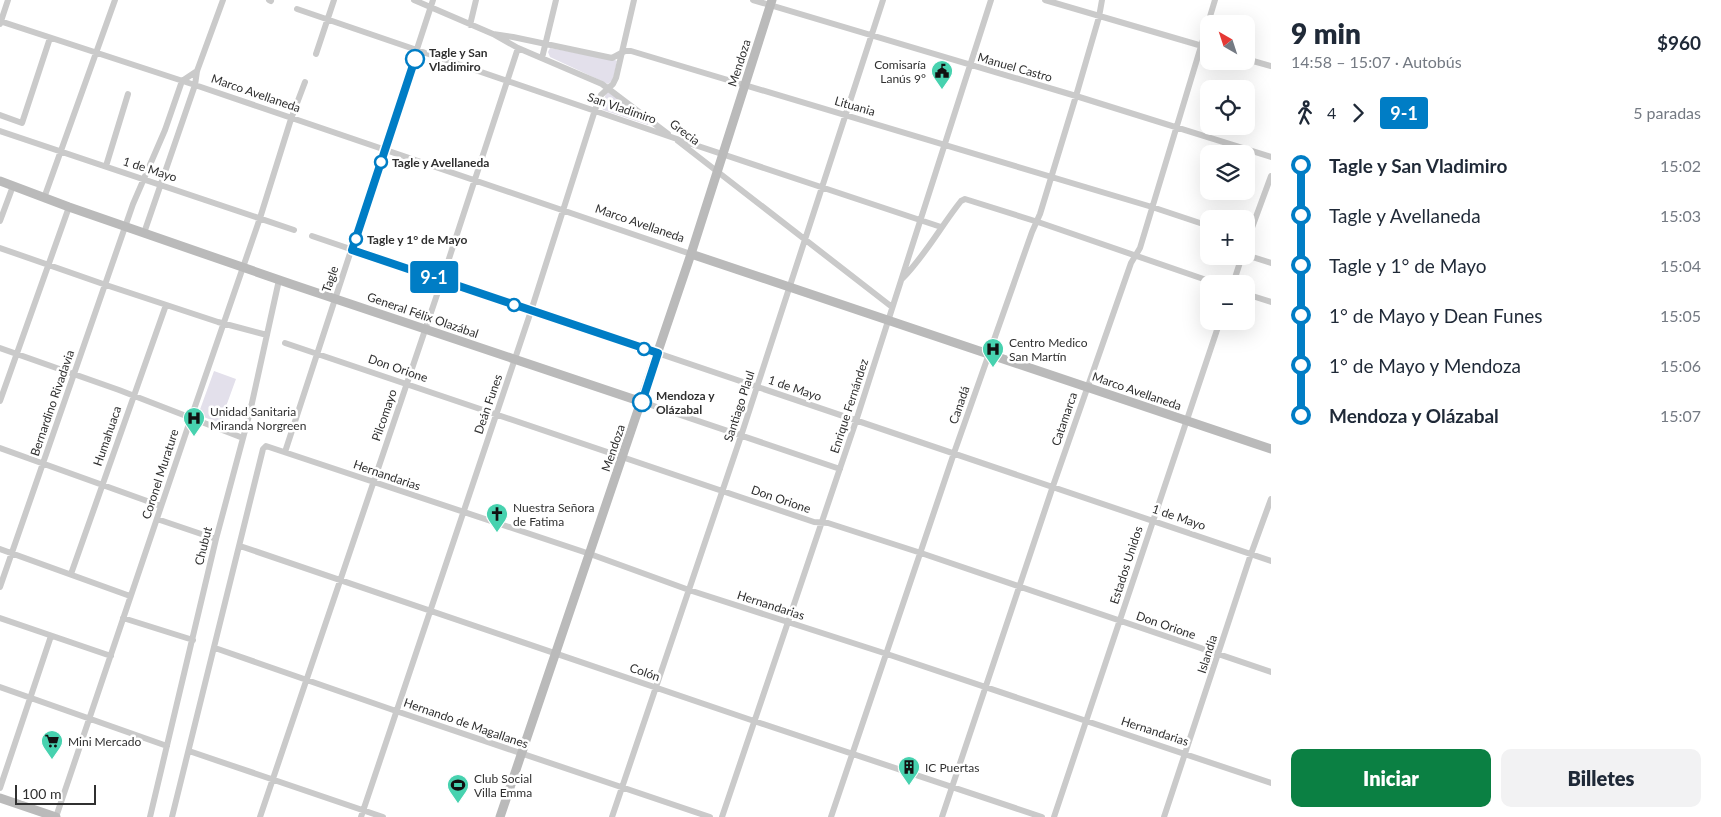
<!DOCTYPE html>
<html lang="es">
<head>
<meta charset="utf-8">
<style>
	body { margin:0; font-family:Lato,sans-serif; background:#f2f2f3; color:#1f2937; height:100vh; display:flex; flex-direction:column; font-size:19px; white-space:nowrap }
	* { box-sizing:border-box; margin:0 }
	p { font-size:16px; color:#747a83 }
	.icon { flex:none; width:28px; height:28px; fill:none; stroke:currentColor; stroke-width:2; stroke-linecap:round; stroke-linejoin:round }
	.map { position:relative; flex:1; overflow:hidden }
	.sheet { display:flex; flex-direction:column; background:#fff; width:450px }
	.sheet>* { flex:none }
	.badge { padding:0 10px; border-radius:4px; font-size:18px; line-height:32px }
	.needle { width:32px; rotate:321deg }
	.tools { position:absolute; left:1200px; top:15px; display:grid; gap:10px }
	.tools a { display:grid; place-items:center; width:55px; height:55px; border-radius:10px; background:#fff; box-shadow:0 5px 20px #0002; font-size:25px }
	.scale { position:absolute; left:15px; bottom:12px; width:81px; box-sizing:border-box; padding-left:5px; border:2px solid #303030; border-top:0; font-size:14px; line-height:18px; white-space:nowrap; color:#303030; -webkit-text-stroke:4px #fff; paint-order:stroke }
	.map>.badge { position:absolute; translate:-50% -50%; box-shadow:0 0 0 2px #fff }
	.legs { display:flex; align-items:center; gap:8px; height:55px; padding:0 20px; font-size:16px }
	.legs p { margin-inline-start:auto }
	.summary { display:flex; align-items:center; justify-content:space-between; height:85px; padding:0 20px }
	h1 { font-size:28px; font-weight:800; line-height:38px }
	.cta { display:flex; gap:10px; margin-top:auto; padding:10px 20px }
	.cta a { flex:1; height:58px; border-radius:10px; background:#0b8043; color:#fff; font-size:20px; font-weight:800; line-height:58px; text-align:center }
	.cta a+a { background:#f2f2f3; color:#1f2937 }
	ul { padding:0 20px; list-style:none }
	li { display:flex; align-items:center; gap:18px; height:50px; font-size:19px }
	li i { display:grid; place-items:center; width:8px; height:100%; margin:0 6px; background:currentColor }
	li i::after { content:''; width:12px; height:12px; margin:-6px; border:4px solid; border-radius:50%; background:#fff }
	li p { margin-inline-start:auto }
	li:first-child i { background:linear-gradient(#0000 50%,currentColor 0) }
	li:last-child i { background:linear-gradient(currentColor 50%,#0000 0) }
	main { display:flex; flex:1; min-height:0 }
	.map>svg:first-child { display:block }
	.green { fill:#e3e0eb }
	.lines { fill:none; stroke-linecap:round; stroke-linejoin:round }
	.street { stroke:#cacaca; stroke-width:6 }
	.secondary { stroke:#bababa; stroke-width:9 }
	.line-1-casing { stroke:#fff; stroke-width:11 }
	.line-1 { stroke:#007dc5; stroke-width:8 }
	.stop-1-dot { fill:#fff; stroke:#007dc5; stroke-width:2.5 }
	.labels { text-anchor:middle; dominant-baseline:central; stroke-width:5; stroke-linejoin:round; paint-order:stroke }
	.stop-label { font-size:12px; font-weight:bold; fill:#303030; stroke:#fff; text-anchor:start }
	.street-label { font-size:12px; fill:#303030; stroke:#fff }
	.poi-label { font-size:12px; fill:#303030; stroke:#fff; text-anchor:start }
</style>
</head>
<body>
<main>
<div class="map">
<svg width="1271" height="817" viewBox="0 0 1271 817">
	<rect width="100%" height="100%" fill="#fff"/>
	<path class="green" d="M550,48L615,60L617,61L613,80L608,84L550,57L548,52Z
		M609,92L649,123L648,125L603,110L601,106L606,94Z
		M214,371L236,379L220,423L198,415Z"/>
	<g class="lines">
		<path class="street" d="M269,0L271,1
			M414,0L493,34L518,48L602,84L668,134
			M753,0L1076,96L1271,157
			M1045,0L1209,48
			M297,9L674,138L941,227
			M0,21L195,85L691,254
			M0,24L8,0
			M470,25L476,0
			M493,34L513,37L612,58L625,51H631L1152,207L1209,226
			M316,54L334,0
			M542,58L556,0
			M1246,59L1271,66
			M0,115L22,123L50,38
			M0,131L294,230
			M678,141L892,307
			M106,166L128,94
			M44,198L115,0
			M0,221L13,186
			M144,233L195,85L197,71L223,0
			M312,236L1271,561
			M1246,244L1271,176
			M0,248L106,285L218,322L267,335
			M1246,255L1271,263
			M902,279C925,256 941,226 961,201L965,199L1038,222L1218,284
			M1233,284L1242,256
			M1246,294L1271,302
			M285,343L814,522L828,523L921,553L1271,672
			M0,348L119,390L243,438
			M0,401L69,207
			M642,402L840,469
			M0,448L161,506
			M285,452L433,0
			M157,519L216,539
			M240,546L754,721L1042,817
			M0,549L130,596
			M71,574L166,305
			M0,587L133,204L165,130L182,81L197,71
			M0,618L111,656
			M123,618L193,640
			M215,648L396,711L710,817
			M0,687L167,746
			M189,751L383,817
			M0,788L51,636
			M56,817L191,418L260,218L291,119L305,82
			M150,817L216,539L250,412L279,280
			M172,817L263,449L266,446L590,554L689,590L887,654L1271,783
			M260,817L442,280L518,48
			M361,817L531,311L595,110L601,95L613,84L616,78L634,0
			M612,817L741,436L883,0
			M722,817L856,421L991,0
			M831,817L954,453L1032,232L1040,214L1076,96L1099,17L1102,0
			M942,817L1053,486L1131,263L1140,248L1215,0
			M1054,817L1220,321
			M1164,817L1251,554L1271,499"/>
		<path class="secondary" d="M0,181L69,207L291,284L642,402
			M691,254L1271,449
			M0,798L56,817
			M500,817L691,254L772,0"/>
	</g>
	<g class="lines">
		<g class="line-1-casing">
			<path id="line-1" d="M415,59L352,250L658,353L642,402"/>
		</g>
		<use href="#line-1" class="line-1"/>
	</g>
	<defs>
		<g id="civic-pin" transform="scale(1.125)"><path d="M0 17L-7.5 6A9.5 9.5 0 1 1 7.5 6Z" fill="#47d2af" stroke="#fff"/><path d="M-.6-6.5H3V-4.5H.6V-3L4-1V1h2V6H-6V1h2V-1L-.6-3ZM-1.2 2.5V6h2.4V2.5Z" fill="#111"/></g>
		<g id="hospital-pin" transform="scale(1.125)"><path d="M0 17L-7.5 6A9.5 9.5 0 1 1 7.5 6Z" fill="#47d2af" stroke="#fff"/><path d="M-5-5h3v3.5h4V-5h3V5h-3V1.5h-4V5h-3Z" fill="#111"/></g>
		<g id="church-pin" transform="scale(1.125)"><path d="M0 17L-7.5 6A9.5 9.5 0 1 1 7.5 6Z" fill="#47d2af" stroke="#fff"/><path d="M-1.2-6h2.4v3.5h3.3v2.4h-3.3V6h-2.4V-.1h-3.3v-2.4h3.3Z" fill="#111"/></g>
		<g id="supermarket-pin" transform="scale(1.125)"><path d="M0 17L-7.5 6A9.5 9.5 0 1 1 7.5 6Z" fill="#47d2af" stroke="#fff"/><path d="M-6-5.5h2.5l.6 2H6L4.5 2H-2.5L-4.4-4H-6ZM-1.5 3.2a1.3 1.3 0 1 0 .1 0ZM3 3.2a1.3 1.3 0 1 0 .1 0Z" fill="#111"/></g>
		<g id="building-pin" transform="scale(1.125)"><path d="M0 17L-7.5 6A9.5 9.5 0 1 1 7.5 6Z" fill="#47d2af" stroke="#fff"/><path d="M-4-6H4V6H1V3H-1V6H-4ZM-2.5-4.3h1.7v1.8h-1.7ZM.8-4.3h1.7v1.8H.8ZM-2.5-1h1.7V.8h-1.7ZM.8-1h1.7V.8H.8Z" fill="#111"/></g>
		<g id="stadium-pin" transform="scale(1.125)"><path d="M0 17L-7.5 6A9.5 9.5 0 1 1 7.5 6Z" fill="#47d2af" stroke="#fff"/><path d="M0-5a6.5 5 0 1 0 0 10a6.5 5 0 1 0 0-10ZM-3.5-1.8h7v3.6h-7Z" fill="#111"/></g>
	</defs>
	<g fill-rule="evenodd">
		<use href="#civic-pin" x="942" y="71"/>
		<use href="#hospital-pin" x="993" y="349"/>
		<use href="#hospital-pin" x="194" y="418"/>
		<use href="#church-pin" x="497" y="514"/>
		<use href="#supermarket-pin" x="52" y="741"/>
		<use href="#building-pin" x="909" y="767"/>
		<use href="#stadium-pin" x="458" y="785"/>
	</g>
	<g class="stop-1-dot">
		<circle cx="415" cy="59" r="9"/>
		<circle cx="381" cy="162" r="6"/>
		<circle cx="356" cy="239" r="6"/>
		<circle cx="514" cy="305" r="6"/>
		<circle cx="644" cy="349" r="6"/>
		<circle cx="642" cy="402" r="9"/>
	</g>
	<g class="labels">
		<g class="stop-label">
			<text x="429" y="52">Tagle y San<tspan x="429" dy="14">Vladimiro</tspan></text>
			<text x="392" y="162">Tagle y Avellaneda</text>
			<text x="367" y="239">Tagle y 1° de Mayo</text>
			<text x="656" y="395">Mendoza y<tspan x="656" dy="14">Olázabal</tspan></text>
		</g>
		<g class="street-label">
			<text transform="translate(739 63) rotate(-72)">Mendoza</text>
			<text transform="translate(1015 67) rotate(16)">Manuel Castro</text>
			<text transform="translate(256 93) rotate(19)">Marco Avellaneda</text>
			<text transform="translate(855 106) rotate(16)">Lituania</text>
			<text transform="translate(622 108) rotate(19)">San Vladimiro</text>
			<text transform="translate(685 132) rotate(37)">Grecia</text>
			<text transform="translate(150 169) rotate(18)">1 de Mayo</text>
			<text transform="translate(640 223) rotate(19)">Marco Avellaneda</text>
			<text transform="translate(330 279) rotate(-71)">Tagle</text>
			<text transform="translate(423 315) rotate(19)">General Félix Olazábal</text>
			<text transform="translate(398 368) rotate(19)">Don Orione</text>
			<text transform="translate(795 388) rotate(19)">1 de Mayo</text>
			<text transform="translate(1137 391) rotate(19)">Marco Avellaneda</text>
			<text transform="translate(52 403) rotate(-71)">Bernardino Rivadavia</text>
			<text transform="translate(488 404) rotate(-71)">Deán Funes</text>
			<text transform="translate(959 405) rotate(-71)">Canadá</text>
			<text transform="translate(739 406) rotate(-72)">Santiago Plaul</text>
			<text transform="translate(849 406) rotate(-72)">Enrique Fernández</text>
			<text transform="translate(384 415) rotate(-71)">Pilcomayo</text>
			<text transform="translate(1064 419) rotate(-71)">Catamarca</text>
			<text transform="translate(107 436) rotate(-71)">Humahuaca</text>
			<text transform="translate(613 448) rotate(-71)">Mendoza</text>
			<text transform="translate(160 474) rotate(-72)">Coronel Murature</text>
			<text transform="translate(387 475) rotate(19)">Hernandarias</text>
			<text transform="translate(781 499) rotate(19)">Don Orione</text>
			<text transform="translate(1179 517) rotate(19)">1 de Mayo</text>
			<text transform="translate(203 546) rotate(-76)">Chubut</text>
			<text transform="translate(1126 565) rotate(-72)">Estados Unidos</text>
			<text transform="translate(771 605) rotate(18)">Hernandarias</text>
			<text transform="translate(1166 625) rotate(19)">Don Orione</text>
			<text transform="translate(1207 654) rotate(-72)">Islandia</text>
			<text transform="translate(645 672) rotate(19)">Colón</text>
			<text transform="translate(466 723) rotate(19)">Hernando de Magallanes</text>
			<text transform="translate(1155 731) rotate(18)">Hernandarias</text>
		</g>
		<g class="poi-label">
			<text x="926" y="64" text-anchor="end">Comisaría<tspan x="926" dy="14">Lanús 9°</tspan></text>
			<text x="1009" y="342">Centro Medico<tspan x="1009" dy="14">San Martín</tspan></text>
			<text x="210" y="411">Unidad Sanitaria<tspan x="210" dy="14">Miranda Norgreen</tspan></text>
			<text x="513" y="507">Nuestra Señora<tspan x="513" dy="14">de Fatima</tspan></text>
			<text x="68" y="741">Mini Mercado</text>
			<text x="925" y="767">IC Puertas</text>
			<text x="474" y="778">Club Social<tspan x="474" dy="14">Villa Emma</tspan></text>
		</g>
	</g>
</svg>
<div class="tools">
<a><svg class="needle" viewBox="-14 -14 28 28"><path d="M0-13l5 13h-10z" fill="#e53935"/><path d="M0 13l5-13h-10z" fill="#747a83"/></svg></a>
<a><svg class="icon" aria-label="locate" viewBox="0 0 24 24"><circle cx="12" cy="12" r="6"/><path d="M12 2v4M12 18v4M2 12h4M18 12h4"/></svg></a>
<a><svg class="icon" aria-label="layers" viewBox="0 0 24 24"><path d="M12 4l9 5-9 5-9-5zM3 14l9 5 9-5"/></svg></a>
<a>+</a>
<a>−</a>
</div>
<div class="scale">100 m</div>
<b class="badge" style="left:434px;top:277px;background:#007dc5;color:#fff">9-1</b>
</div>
<section class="sheet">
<div class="summary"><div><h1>9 min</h1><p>14:58 – 15:07 · Autobús</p></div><b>$960</b></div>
<div class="legs"><svg class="icon" aria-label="walk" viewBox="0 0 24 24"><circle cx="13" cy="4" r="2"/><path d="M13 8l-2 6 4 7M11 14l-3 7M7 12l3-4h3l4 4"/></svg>4<svg class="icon" aria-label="forward" viewBox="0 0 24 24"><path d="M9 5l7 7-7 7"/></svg><b class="badge" style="background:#007dc5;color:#fff">9-1</b><p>5 paradas</p></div>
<ul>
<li><i style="color:#007dc5"></i><b>Tagle y San Vladimiro</b><p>15:02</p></li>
<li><i style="color:#007dc5"></i><span>Tagle y Avellaneda</span><p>15:03</p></li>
<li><i style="color:#007dc5"></i><span>Tagle y 1° de Mayo</span><p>15:04</p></li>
<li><i style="color:#007dc5"></i><span>1° de Mayo y Dean Funes</span><p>15:05</p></li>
<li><i style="color:#007dc5"></i><span>1° de Mayo y Mendoza</span><p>15:06</p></li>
<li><i style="color:#007dc5"></i><b>Mendoza y Olázabal</b><p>15:07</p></li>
</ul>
<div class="cta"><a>Iniciar</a><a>Billetes</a></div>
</section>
</main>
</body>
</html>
